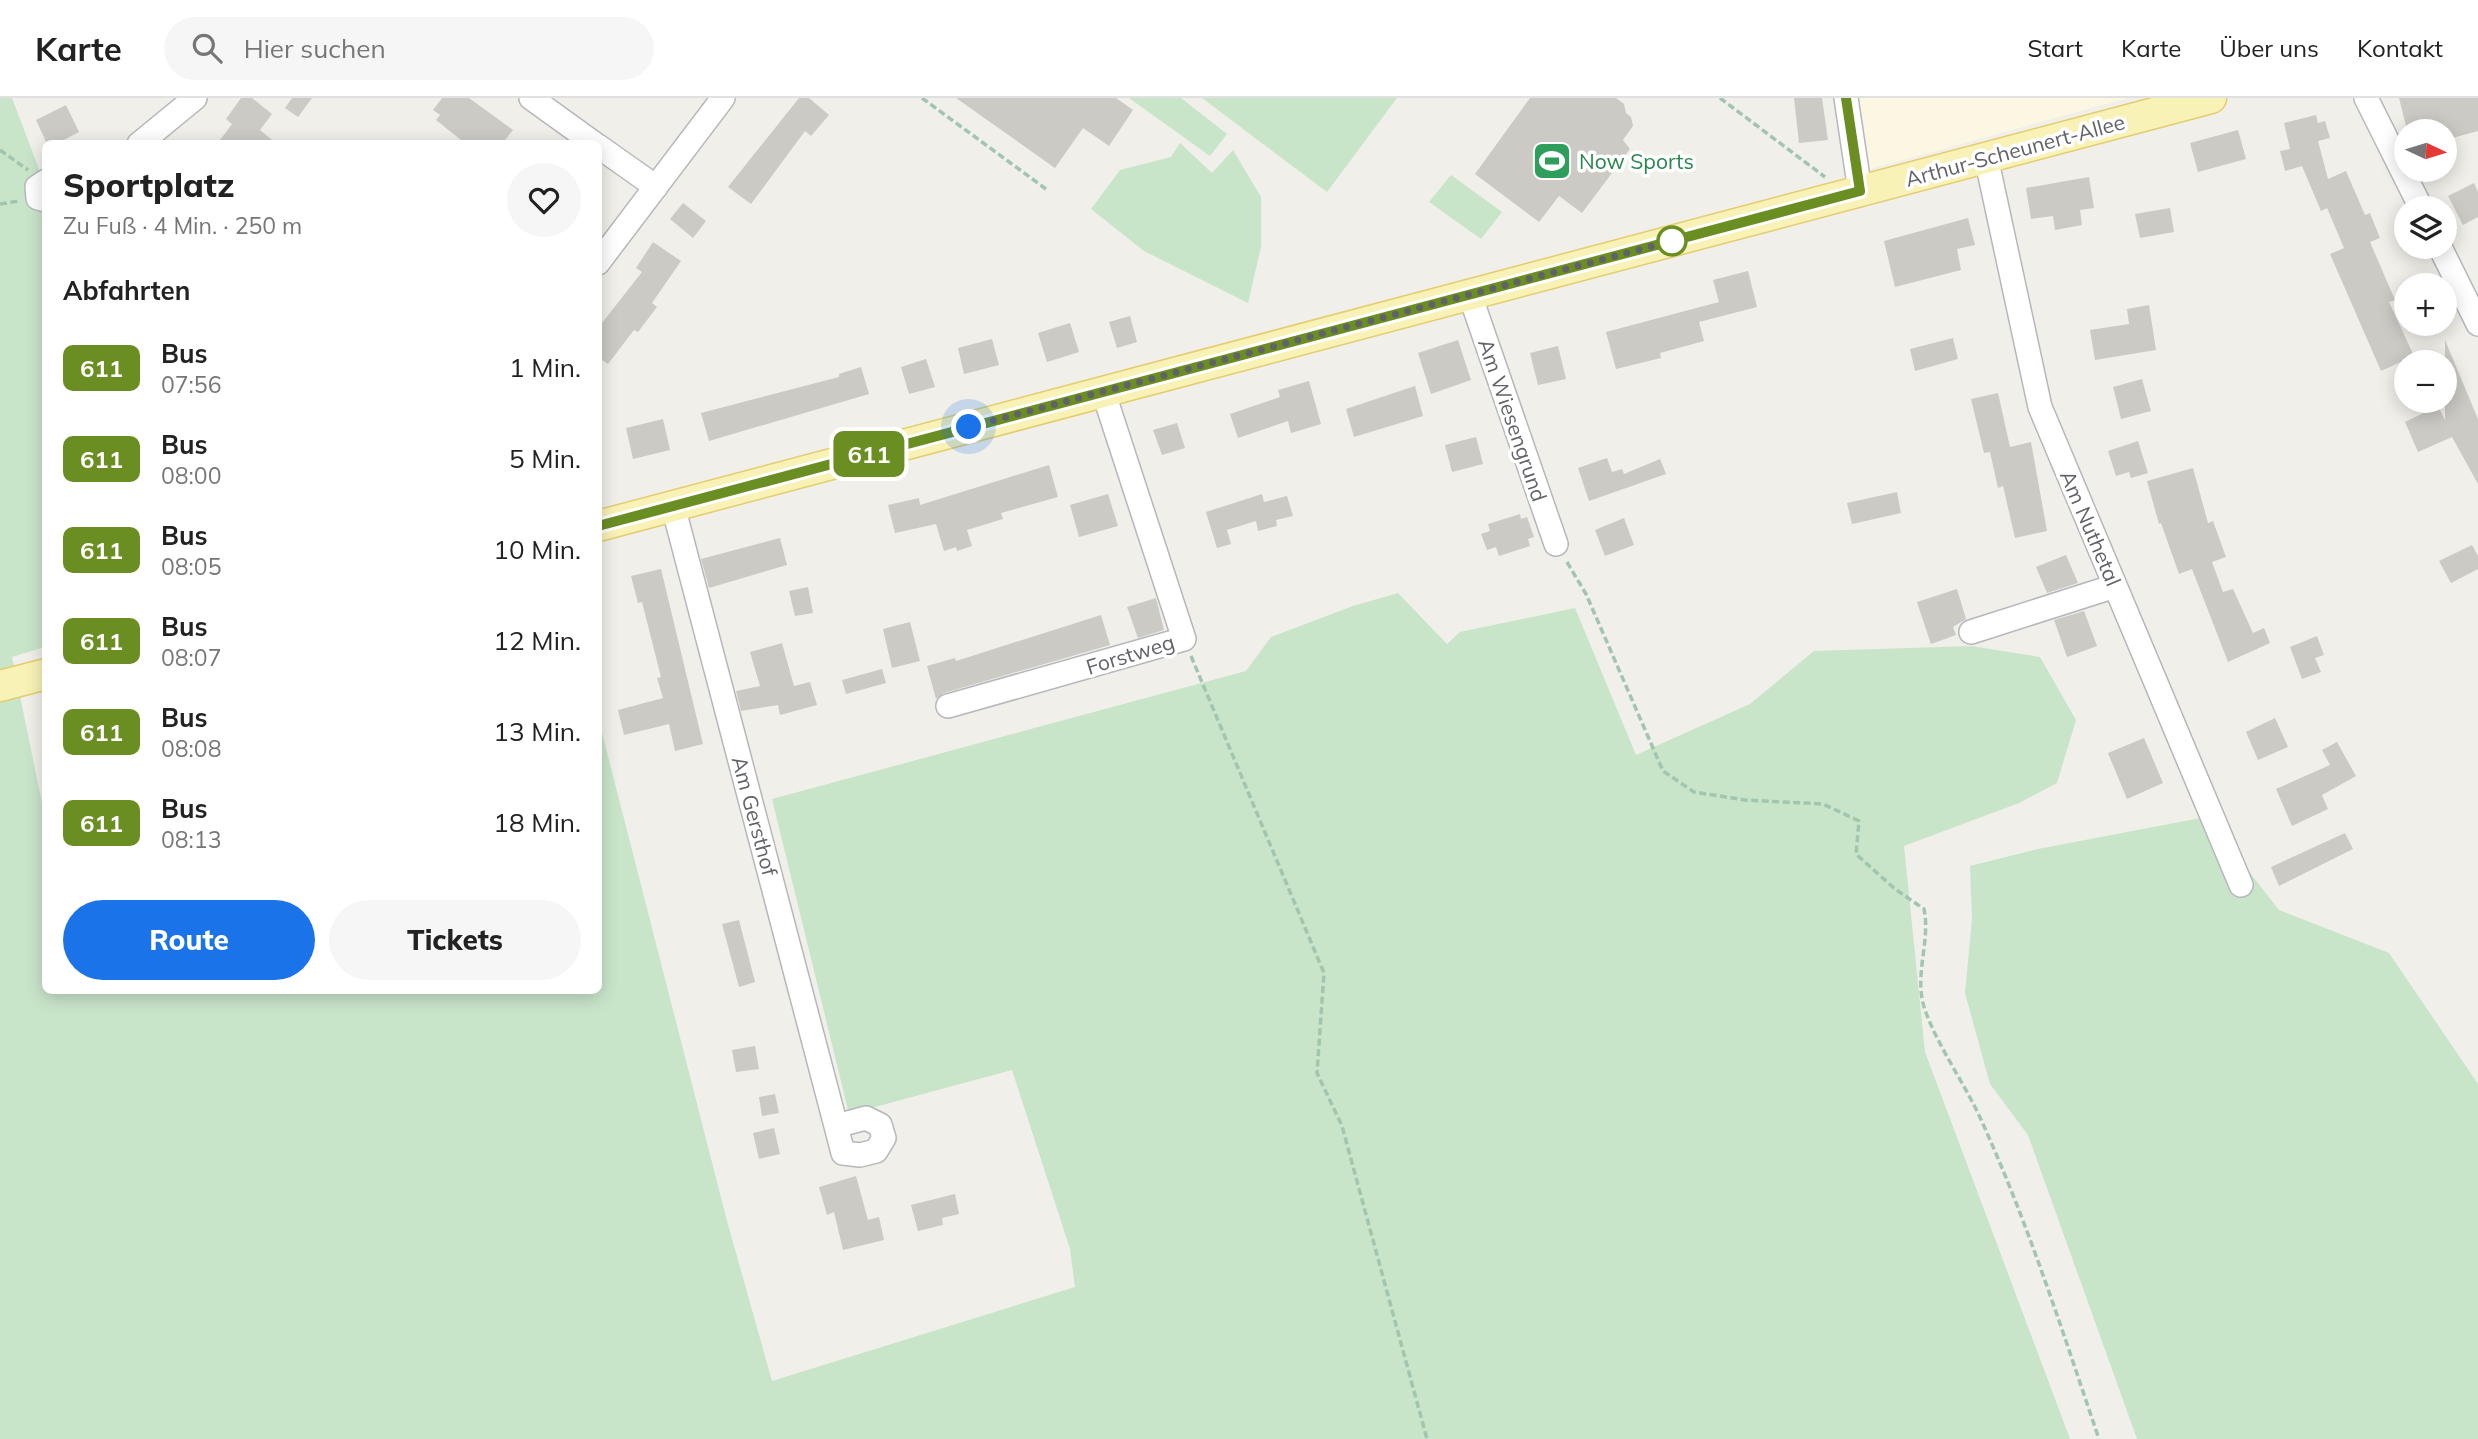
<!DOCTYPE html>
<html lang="de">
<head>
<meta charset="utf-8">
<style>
	body { margin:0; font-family:Mulish,sans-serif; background:#f6f6f6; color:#222; height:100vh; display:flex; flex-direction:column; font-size:26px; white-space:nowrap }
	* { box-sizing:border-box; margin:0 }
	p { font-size:23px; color:#767676 }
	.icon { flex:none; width:38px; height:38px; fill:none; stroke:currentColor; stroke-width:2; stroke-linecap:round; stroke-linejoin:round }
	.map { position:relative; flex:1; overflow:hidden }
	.details { position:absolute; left:42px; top:42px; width:560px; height:854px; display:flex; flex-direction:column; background:#fff; border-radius:10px; box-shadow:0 4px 18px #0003 }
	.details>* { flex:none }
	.badge { padding:0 14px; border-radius:10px; font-size:24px; line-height:46px }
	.needle { width:46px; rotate:94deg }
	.tools { position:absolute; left:2394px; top:21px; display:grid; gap:14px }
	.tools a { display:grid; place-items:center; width:63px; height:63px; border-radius:50%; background:#fff; box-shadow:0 4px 18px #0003; font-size:35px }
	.you { position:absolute; width:35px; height:35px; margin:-18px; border:5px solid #fff; border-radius:50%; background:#1a73e8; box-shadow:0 0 0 10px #1a73e833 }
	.map>.badge { position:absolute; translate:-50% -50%; box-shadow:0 0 0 4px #fff }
	h2 { padding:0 21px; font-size:26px; line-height:63px }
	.round { display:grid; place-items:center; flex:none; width:74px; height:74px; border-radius:37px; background:#f6f6f6 }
	.head { display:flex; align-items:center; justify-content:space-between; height:119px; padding:0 21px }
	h1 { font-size:33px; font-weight:800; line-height:52px }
	.button { display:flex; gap:14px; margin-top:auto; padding:14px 21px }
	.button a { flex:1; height:80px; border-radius:42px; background:#1a73e8; color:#fff; font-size:28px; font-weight:800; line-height:80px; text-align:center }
	.button a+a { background:#f6f6f6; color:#222 }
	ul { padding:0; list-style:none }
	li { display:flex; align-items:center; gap:21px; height:91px; padding:0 21px }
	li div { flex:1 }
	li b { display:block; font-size:26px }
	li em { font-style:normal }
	li .badge { min-width:77px; font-weight:700; text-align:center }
	header { display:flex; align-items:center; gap:42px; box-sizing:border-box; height:98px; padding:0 35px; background:#fff; border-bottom:2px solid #e0e0e0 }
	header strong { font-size:33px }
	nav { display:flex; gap:38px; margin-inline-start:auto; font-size:24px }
	.search { width:490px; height:63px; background:#f6f6f6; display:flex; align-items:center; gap:18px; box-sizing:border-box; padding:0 24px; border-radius:38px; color:#767676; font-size:26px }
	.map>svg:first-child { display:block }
	.commercial { fill:#fbf7e2 }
	.green { fill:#c8e5ca }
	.building { fill:#cccac5 }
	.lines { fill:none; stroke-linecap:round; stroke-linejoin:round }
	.minor-casing { stroke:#b5b7bb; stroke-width:26 }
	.major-casing { stroke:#e5cc6d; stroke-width:33 }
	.path { stroke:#a1c5ae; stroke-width:3.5; stroke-dasharray:7 3.5; stroke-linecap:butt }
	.minor { stroke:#fff; stroke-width:23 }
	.major { stroke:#f8f2b6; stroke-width:30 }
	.line-casing { stroke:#fff; stroke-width:16 }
	.line { stroke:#6b8e23; stroke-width:10 }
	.walk { stroke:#606267; stroke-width:7; stroke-dasharray:0 12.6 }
	.stop-dot { fill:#fff; stroke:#6b8e23; stroke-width:3.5 }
	.labels { text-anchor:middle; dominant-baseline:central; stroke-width:7; stroke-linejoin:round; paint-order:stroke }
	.street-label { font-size:21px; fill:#606267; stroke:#fff }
	.leisure-label { font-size:21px; fill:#27864d; stroke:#fff; text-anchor:start }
</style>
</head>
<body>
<header>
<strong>Karte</strong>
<div class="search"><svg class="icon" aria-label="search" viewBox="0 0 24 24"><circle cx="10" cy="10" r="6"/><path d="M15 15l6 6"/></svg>Hier suchen</div>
<nav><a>Start</a><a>Karte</a><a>Über uns</a><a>Kontakt</a></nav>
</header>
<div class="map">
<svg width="2478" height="1341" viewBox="0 0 2478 1341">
	<rect width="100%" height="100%" fill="#f0efe9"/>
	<path class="commercial" d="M1854,0H2128L1863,73Z"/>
	<path class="green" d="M0,0H12L45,87V549L12,559L45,720L46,892H598L599,623L727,1123L772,1283L1075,1189L1070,1151L1012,972L849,1016L772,701L1246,573L1271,539L1353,508L1398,495L1447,546L1460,534L1575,510L1636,657L1750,606L1814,553L1971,548L2040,559L2076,622L2057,685L2019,705L1904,748L1925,954L2070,1341H0Z
		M1129,0H1181L1227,36L1210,58Z
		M1202,0H1397L1327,94Z
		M1180,45L1212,75L1233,52L1261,99V149L1248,205L1144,153L1091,111L1120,72L1171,59Z
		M1451,77L1502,114L1481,141L1429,104Z
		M2206,719L2279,812L2389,855L2478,986V1341H2137L2028,1037L1990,986L1965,895L1972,821L1970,768L2038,751Z"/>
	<path class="building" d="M241,0H252L272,16L260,32L277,46H217L232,26L226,21Z
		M292,0H312L298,19L285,10Z
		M442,0H469L513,32L502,46H466L436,22L440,17L433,12Z
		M799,0H809L829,17L811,38L805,33L751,106L728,89Z
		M956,0H1116L1133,12L1109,48L1083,30L1055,70Z
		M1530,0H1616L1624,6L1626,15L1631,19L1633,28L1623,42L1630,51L1582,115L1559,98L1539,124L1475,76Z
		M1794,0H1822L1828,42L1799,45Z
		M2399,0H2478V33L2445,42V33H2414L2412,26L2406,28Z
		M66,7L79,34L56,46H47L36,22Z
		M2316,17L2318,25L2325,23L2330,40L2318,43L2328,81L2346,73L2365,117L2370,115L2380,140L2370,144L2395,202L2389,204L2414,258L2381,273L2330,156L2344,150L2327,110L2321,113L2302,68L2285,73L2280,53L2290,51L2284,25Z
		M2238,32L2246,61L2198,74L2190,45Z
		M2089,79L2094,110L2080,112L2082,127L2055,132L2053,118L2031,121L2026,90Z
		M2474,85L2478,94V119L2463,127L2448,98Z
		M683,105L706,123L693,140L670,121Z
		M2170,110L2174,134L2140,140L2135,116Z
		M1968,120L1975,147L1957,151L1961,172L1895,189L1884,143Z
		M653,144L681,163L652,205L657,209L638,234L634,232L608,266L598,259V230L642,174L636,170Z
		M1748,173L1757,209L1699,224L1704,243L1660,255L1661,260L1616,271L1606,234L1719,204L1713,182Z
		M2149,207L2156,252L2095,262L2090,232L2129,226L2127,211Z
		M1130,218L1137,244L1117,250L1109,224Z
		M1070,225L1079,254L1047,264L1038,235Z
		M1953,240L1958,261L1915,273L1910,251Z
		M992,241L999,267L964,276L958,250Z
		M1458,242L1471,282L1431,296L1418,255Z
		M2445,242L2478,321V386L2452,339L2418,354L2405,324L2438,308L2445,322Z
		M1558,248L1566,281L1538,287L1530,255Z
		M926,261L935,289L909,296L901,269Z
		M861,269L869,296L709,343L701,315L839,279V276Z
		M2142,281L2151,313L2121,321L2113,289Z
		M1309,283L1321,326L1291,335L1288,323L1238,340L1230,316L1280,299L1278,292Z
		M1415,288L1423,318L1354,339L1346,311Z
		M1998,295L2010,349L2031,344L2047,433L2015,440L2003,388L1998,390L1990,354L1984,355L1971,301Z
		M663,321L670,352L633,361L626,330Z
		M1177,325L1185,350L1162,357L1153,332Z
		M1476,339L1483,366L1452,374L1445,347Z
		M2138,343L2148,375L2131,380L2129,374L2116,378L2108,353Z
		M1607,360L1612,374L1622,371L1624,376L1660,361L1666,376L1589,403L1578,370Z
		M1049,367L1058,399L1001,415L1003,421L967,432L972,448L957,453L956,449L944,453L936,426L895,435L888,407L919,400L920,407Z
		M2193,370L2208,425L2213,423L2226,459L2212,464L2223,494L2233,491L2253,535L2264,530L2270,545L2228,564L2192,471L2179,476L2161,425L2159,426L2147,383Z
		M1897,394L1901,415L1852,426L1847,405Z
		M1108,396L1118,428L1079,439L1070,407Z
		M1262,396L1264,404L1287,398L1293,418L1276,422L1277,428L1258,433L1256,423L1227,432L1231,446L1217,450L1206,414Z
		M1520,416L1521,421L1527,419L1534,439L1528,441L1530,448L1499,458L1496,449L1487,452L1481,436L1490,433L1488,426Z
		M1624,420L1634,447L1605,458L1595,432Z
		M780,440L787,467L709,490L701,461Z
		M2472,447L2478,458V471L2451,485L2439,463Z
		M2066,457L2078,485L2047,495L2036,469Z
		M661,471L703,646L675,653L669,626L624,637L618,612L663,600L657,580L661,579L642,504L638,505L631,478Z
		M808,489L813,515L795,518L789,493Z
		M1957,491L1966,521L1953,529L1956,537L1931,546L1917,504Z
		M1156,500L1164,532L1138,540L1127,509Z
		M2084,513L2097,548L2067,559L2054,522Z
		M1101,517L1110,547L944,595L936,601L927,568L955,560L956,563Z
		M910,524L920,563L892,570L883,531Z
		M2317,538L2324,557L2315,560L2321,574L2302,581L2290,549Z
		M782,545L794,588L810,584L817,607L780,617L778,607L741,613L736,593L760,588L750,554Z
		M882,571L886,585L846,596L842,582Z
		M2275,620L2288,649L2258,662L2246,634Z
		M2144,640L2163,685L2127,701L2108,655Z
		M2337,644L2356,678L2322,697L2328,711L2292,728L2276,691L2330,667L2322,652Z
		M2345,735L2353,751L2279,788L2271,769Z
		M739,822L755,884L739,889L722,826Z
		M755,948L759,971L736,974L732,952Z
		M775,996L779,1015L762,1018L759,999Z
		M774,1030L780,1056L759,1061L753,1035Z
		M856,1078L868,1122L879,1119L884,1142L843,1152L834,1114L827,1117L819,1089Z
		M955,1096L959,1116L942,1120L943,1127L918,1133L911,1107Z"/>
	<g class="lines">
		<g class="minor-casing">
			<path id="minor" d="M531,0L595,46
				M1846,0L1860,93
				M2366,0L2421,110
				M139,46L195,0
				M598,48L656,89
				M1986,59L2040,309L2241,787
				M46,83L37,89L38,100L46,102
				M2440,149L2478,226
				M598,165L723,0
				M1470,197L1556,446
				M673,408L836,1028L843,1055L860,1057L876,1053L884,1040L880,1027L866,1020L836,1028
				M1971,534L2115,488
				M948,608L1184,541L1103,293"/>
		</g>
		<g class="major-casing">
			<path id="major" d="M598,428L2211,0
				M0,588L46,576"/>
		</g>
		<path class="path" d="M922,0L1046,91
			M1720,0L1825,79
			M0,52L28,72
			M0,106L19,103
			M1567,464L1586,496L1663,673L1694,694L1745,702L1823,706L1859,723L1856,756L1895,791L1924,811C1931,844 1913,878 1925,912C1939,951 1966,987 1983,1026C2029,1128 2063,1235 2099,1341
			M1191,558L1324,875L1317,975L1342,1028L1427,1341"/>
		<use href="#minor" class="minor"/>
		<use href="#major" class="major"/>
	</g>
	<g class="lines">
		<g class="line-casing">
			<path id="line" d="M598,428L1860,93L1846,0"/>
		</g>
		<use href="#line" class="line"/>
		<path class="walk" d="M969,329L1672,143"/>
	</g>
	<defs>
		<g id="stadium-square" transform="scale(2.0125)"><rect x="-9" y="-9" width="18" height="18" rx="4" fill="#2e9e5b" stroke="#fff"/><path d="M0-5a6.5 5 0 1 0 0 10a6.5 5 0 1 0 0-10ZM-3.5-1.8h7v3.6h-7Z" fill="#fff"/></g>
	</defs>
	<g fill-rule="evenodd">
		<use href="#stadium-square" x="1552" y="63"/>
	</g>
	<circle class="stop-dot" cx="1672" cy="143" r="14"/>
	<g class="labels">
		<g class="street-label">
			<text transform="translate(2015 52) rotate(-15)">Arthur-Scheunert-Allee</text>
			<text transform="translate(1513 322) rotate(71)">Am Wiesengrund</text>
			<text transform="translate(2091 430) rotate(67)">Am Nuthetal</text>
			<text transform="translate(1130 556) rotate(-17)">Forstweg</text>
			<text transform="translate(755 718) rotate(75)">Am Gersthof</text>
		</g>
		<g class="leisure-label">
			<text x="1579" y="63">Now Sports</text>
		</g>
	</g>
</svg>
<div class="tools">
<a><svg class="needle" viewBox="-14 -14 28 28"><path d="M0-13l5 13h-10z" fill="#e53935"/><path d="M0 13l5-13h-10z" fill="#767676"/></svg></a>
<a><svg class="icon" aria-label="layers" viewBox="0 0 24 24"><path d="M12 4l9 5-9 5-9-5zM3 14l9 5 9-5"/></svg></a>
<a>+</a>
<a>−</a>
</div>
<div class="you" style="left:969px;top:329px"></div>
<b class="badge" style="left:869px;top:356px;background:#6b8e23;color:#fff">611</b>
<section class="details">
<div class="head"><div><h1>Sportplatz</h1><p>Zu Fuß · 4 Min. · 250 m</p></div><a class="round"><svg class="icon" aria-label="heart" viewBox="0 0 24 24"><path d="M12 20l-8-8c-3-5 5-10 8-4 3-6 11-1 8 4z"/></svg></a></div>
<h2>Abfahrten</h2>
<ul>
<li><span class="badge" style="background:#6b8e23;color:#fff">611</span><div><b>Bus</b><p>07:56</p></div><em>1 Min.</em></li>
<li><span class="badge" style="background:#6b8e23;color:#fff">611</span><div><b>Bus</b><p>08:00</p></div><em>5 Min.</em></li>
<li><span class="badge" style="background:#6b8e23;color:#fff">611</span><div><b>Bus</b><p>08:05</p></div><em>10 Min.</em></li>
<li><span class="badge" style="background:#6b8e23;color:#fff">611</span><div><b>Bus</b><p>08:07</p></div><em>12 Min.</em></li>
<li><span class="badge" style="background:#6b8e23;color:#fff">611</span><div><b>Bus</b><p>08:08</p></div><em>13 Min.</em></li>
<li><span class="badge" style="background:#6b8e23;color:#fff">611</span><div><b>Bus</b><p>08:13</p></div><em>18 Min.</em></li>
</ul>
<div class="button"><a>Route</a><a>Tickets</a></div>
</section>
</div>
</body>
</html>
